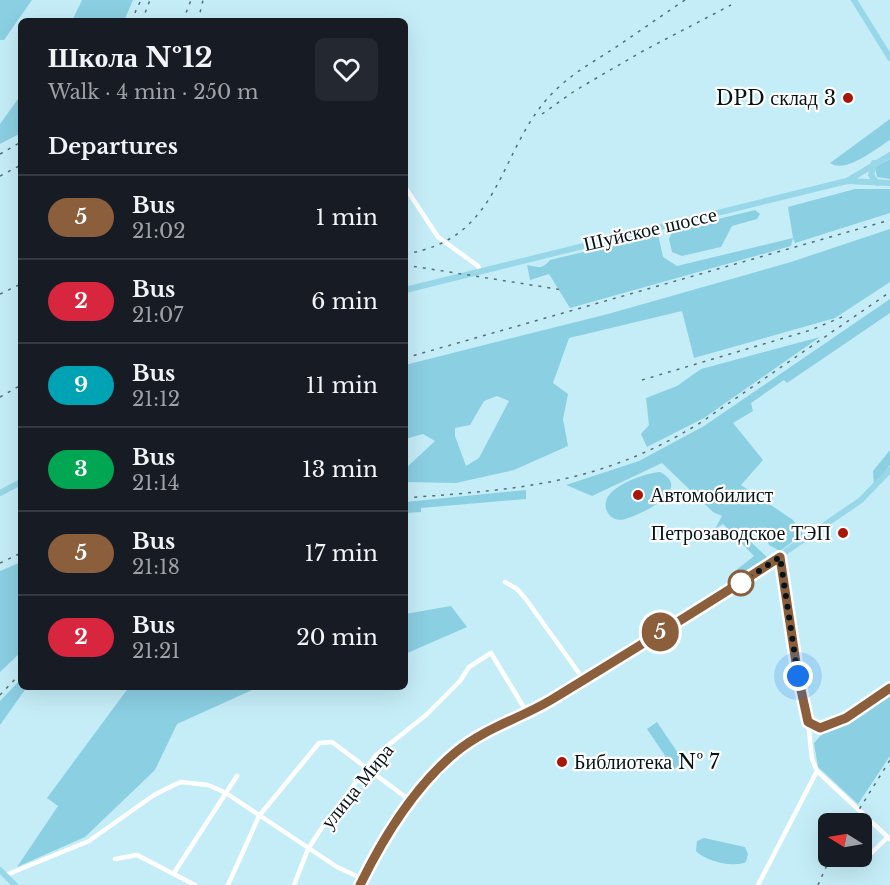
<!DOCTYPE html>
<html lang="en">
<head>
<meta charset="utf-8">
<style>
	body { margin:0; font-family:"Libre Baskerville",serif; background:#242831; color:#f1f3f6; height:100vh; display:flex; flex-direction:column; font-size:22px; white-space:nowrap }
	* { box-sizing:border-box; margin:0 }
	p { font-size:20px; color:#9ea1a6 }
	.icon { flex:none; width:33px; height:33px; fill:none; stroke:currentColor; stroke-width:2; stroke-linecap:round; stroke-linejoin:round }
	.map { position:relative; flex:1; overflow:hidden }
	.drawer { position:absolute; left:18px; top:18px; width:390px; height:672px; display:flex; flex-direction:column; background:#171b24; border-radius:9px; box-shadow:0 6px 24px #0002 }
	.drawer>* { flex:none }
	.badge { padding:0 12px; border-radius:20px; font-size:21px; line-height:39px }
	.needle { width:39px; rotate:281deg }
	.tools { position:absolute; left:818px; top:813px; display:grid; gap:12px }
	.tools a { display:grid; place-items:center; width:54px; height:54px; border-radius:9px; background:#171b24; box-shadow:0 6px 24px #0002; font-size:30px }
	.you { position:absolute; width:30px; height:30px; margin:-15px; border:4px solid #fff; border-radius:50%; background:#1a73e8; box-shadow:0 0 0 9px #1a73e833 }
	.map>.badge { position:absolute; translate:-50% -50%; box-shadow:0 0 0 3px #fff }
	h2 { padding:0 30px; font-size:22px; line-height:54px }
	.round { display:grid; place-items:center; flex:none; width:63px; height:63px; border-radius:9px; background:#242831 }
	.summary { display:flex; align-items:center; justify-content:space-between; height:102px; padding:0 30px }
	h1 { font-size:28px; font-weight:700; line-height:45px }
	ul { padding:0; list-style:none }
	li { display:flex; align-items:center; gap:18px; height:84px; padding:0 30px; border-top:2px solid #363941 }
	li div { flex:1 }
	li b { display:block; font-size:22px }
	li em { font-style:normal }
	li .badge { min-width:66px; font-weight:700; text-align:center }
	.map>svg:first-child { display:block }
	.green { fill:#8bcfe2; fill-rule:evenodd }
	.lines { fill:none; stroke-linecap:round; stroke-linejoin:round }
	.minor { stroke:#fff; stroke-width:4.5 }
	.major { stroke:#97d7e7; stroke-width:6 }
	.rail { stroke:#566e75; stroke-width:1.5; stroke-dasharray:3 6; stroke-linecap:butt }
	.line-casing { stroke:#fff; stroke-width:14 }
	.line { stroke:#8b5e3c; stroke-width:9 }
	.walk { stroke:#061418; stroke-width:6; stroke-dasharray:0 10.8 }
	.poi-dot { fill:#a81606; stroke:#fff; stroke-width:2 }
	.stop-dot { fill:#fff; stroke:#8b5e3c; stroke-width:3 }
	.labels { text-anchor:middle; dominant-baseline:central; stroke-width:4.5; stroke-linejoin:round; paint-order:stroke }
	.poi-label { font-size:20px; fill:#061418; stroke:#fff; text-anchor:end }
	.street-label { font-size:20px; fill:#061418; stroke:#fff }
</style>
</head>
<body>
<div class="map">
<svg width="890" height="885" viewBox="0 0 890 885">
	<rect width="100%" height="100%" fill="#c5edf8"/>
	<path class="green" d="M0,0H32L4,40H0Z
		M82,0H133L124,21H72Z
		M21,98V133L0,144V124L18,99Z
		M890,119V140C875,149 846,174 830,163Z
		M890,159V179L877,177L875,167Z
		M855,189H890V213L795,243L793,238L791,246L570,308L549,274L530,280L527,265C538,267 542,270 550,260L658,234L663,257L677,266L793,238L788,207Z
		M755,210L760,214L757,219L732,226L721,247L682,256L672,252L669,239L673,230Z
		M890,229V282L835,318L694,358L682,311L569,338L553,383L568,394L563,419L568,446L514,470L456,483L405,482V469L435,441L423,434L405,439V365L608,314L791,262ZM497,396L509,401L479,458L466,466L455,436V428L470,425L484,401Z
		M890,299V313L787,383L784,380L751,403L753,411L733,423L763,460L741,485L793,520L803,534L780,551L769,545L765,532L756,535L738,530L769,559L732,581L730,575L754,556L723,524L715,529L722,516L713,512L662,463L592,496L566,485L639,461L704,426Z
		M820,337L704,418L647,447L641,434L649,425L646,398L677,386L701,369Z
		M890,450V465L874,485L873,471Z
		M660,472C694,490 642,514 625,519C610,524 599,506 610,494C619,483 646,473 660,472Z
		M526,490V499L421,508V512L405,513V502Z
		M21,562V652L0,672V571Z
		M451,606L467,627L405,654V614Z
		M21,679V687H27L0,725V701Z
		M129,687H259L177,724L155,770L85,837L17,867L58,806L47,798Z
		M890,695V756L858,804L818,767L814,743L824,732Z
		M657,722L684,762L674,769L647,729Z
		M704,838L745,847L748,854L746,862C734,868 705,861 696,851L697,841Z"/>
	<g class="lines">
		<path class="minor" d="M405,187L438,237L478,266L480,271
			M505,582L517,589L525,598L584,680
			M817,771L890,839
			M115,859L137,855L195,885
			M862,862L888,837
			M174,873L237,776
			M6,875L89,841L154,795L174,785L181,782L208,785L226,793L337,867L363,879
			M228,885L259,816L319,743L332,742L412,802
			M294,885L308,849L319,832L376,755L426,715L460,681L469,667L491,653L526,711
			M758,885L817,771L812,759L808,722"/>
		<path class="major" d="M854,0L890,58
			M874,163L871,175L877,183
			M847,181L890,183
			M405,290L847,181L890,155
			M0,493L21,482
			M780,557L798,676L808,722L820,728L846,718L890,688
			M0,870L15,885
			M360,885L399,820L426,783L455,753L488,729L548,702L731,589L861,500L890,470"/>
		<path class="rail" d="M131,21L141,0
			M142,21L150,0
			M183,21L191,0
			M198,21L203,0
			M542,114L576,90L643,51L731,5
			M0,154L21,142
			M0,176L21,165
			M405,254C508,238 496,142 560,86C576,71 595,61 613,49C637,33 661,16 685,0
			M405,265L563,290
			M0,294L21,284
			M405,358L890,220
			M642,380L811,330L842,317
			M0,397L21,385
			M405,498C519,489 599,485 700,423L890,292
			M0,563L21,553
			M0,695L21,673
			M850,824L890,760
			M818,885L831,856"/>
	</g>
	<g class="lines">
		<g class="line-casing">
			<path id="line" d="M360,885C383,838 415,786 456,752C485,728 519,719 551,700C628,653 705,606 780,557L798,676L808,722L820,728L846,718L890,688"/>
		</g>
		<use href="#line" class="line"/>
		<path class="walk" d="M741,583L780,557L798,676"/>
	</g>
	<g class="poi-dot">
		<circle cx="848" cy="98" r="6"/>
		<circle cx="638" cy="495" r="6"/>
		<circle cx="843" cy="533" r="6"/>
		<circle cx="562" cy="762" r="6"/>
	</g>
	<circle class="stop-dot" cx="741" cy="583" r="12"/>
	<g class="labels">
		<g class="poi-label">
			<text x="836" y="98">DPD склад 3</text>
			<text x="650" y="495" text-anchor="start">Автомобилист</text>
			<text x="831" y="533">Петрозаводское ТЭП</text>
			<text x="574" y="762" text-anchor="start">Библиотека № 7</text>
		</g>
		<g class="street-label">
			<text transform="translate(650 229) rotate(-13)">Шуйское шоссе</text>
			<text transform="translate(357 786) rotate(-51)">улица Мира</text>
		</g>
	</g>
</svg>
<div class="tools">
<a><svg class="needle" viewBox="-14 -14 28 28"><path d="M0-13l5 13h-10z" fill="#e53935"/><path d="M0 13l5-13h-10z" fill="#9ea1a6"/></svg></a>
</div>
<div class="you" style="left:798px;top:676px"></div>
<b class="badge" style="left:660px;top:632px;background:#8b5e3c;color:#fff">5</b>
<section class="drawer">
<div class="summary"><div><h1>Школа №12</h1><p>Walk · 4 min · 250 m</p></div><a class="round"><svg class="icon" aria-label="heart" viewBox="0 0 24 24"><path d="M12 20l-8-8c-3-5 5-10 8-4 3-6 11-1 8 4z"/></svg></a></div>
<h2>Departures</h2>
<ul>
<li><span class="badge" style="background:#8b5e3c;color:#fff">5</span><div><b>Bus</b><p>21:02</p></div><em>1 min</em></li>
<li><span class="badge" style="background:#d7263d;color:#fff">2</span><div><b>Bus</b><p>21:07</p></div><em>6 min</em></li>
<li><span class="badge" style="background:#00a3b4;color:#fff">9</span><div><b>Bus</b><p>21:12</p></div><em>11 min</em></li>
<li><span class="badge" style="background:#00a651;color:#fff">3</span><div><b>Bus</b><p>21:14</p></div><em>13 min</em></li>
<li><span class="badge" style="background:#8b5e3c;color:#fff">5</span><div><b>Bus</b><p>21:18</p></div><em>17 min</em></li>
<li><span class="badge" style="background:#d7263d;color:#fff">2</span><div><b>Bus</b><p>21:21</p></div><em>20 min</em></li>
</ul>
</section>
</div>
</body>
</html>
